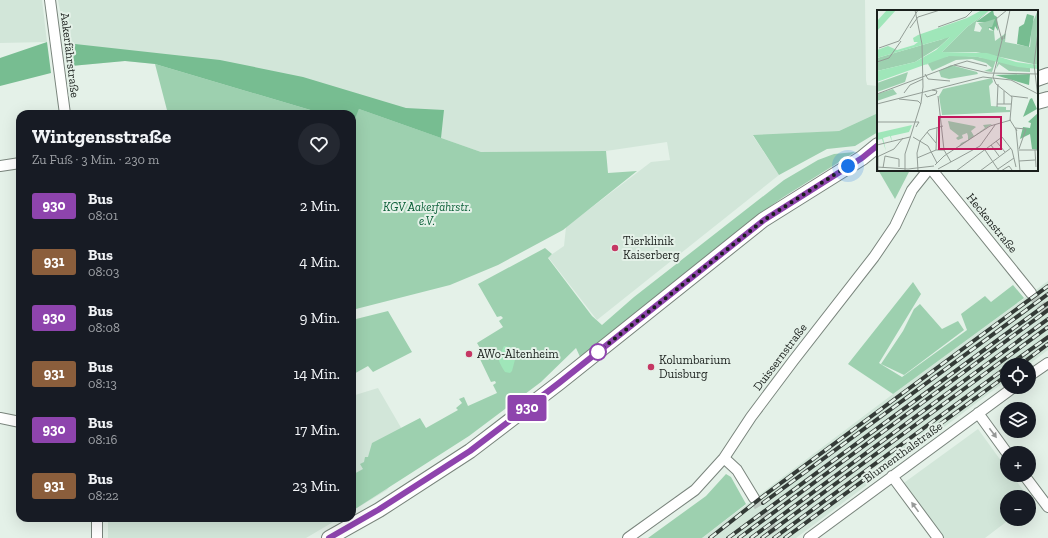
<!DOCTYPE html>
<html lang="de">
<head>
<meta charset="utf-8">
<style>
	body { margin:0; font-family:"Zilla Slab",serif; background:#242831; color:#f1f3f6; height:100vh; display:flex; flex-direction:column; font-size:15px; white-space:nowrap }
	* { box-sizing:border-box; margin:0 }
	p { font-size:13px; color:#9ea1a6 }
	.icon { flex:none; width:22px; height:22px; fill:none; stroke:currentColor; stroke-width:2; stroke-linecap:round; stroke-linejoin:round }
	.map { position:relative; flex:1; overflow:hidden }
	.side { position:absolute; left:16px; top:110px; width:340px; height:412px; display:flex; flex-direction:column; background:#171b24; border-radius:12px; box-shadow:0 4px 16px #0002 }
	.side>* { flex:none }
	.badge { padding:0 8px; border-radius:3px; font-size:14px; line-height:26px }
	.controls { position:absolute; left:1000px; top:358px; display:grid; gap:8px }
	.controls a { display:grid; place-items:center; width:36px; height:36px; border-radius:50%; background:#171b24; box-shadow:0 4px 16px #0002; font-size:20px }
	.you { position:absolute; width:20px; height:20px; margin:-10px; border:3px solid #fff; border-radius:50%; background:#1a73e8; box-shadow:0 0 0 6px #1a73e833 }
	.map>.badge { position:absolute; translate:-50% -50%; box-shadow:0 0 0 2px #fff }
	.round { display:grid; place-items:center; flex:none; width:42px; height:42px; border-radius:21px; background:#242831 }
	.headline { display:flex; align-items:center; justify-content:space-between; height:68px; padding:0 16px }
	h1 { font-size:19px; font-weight:700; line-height:30px }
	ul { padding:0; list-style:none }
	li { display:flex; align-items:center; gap:12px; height:56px; padding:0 16px }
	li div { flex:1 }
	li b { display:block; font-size:15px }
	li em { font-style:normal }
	li .badge { min-width:44px; font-weight:700; text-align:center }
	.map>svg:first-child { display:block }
	.built { fill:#d2e6d9 }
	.green { fill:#9dd0af }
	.forest { fill:#77bd91 }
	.water { fill:#9fe6b9 }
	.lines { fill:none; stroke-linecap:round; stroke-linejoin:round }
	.street-tunnel { stroke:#bcc7bf; stroke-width:10; stroke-dasharray:10 5; stroke-linecap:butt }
	.street-casing { stroke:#79847c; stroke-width:12 }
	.secondary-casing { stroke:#79847c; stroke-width:16 }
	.street { stroke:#fff; stroke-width:10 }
	.secondary { stroke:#fff; stroke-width:14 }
	.rail-casing { stroke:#343b37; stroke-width:4 }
	.rail { stroke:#e4f1e8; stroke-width:2.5; stroke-dasharray:8; stroke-linecap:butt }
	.oneway { fill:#989a99 }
	.line-casing { stroke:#fff; stroke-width:9 }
	.line { stroke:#8e44ad; stroke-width:6 }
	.walk { stroke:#1a1f1c; stroke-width:4; stroke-dasharray:0 7.2 }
	.poi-dot { fill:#c53764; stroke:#e4f1e8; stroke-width:1.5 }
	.stop-dot { fill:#fff; stroke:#8e44ad; stroke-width:2 }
	.labels { text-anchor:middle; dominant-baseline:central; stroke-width:4; stroke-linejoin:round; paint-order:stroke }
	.street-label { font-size:12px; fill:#1a1f1c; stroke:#e4f1e8 }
	.park-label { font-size:12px; font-style:italic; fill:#0a5f37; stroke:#e4f1e8 }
	.poi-label { font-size:12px; fill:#1a1f1c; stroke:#e4f1e8; text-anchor:start }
	.inset-road { fill:none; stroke:#939d96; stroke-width:1 }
	.view { fill:#c2185b; fill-opacity:0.15; stroke:#c2185b; stroke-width:2 }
	.inset-edge { fill:none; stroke:#1a1f1c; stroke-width:2 }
</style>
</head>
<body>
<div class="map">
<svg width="1048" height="538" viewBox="0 0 1048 538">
	<rect width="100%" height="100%" fill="#e4f1e8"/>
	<path class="built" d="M0,0H42L47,42L0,43Z
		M58,0H865L866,80L867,85L878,86V113L839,131L753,136L779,175L597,320L548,257L564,246L566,227L651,162L670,160L667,142L606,151L481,152L376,115L352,122V114H324L155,64L125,61L71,66Z
		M1048,281V350L1028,365H1007V380L796,538H702L893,394Z
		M378,388L414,450L387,490L352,511V396Z
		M978,429L1007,469V475H1012L1028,497H1007V519H1010L985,538H940L901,485Z
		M108,518H340L306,538H108Z"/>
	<path class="green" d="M155,64L324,114H168Z
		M359,109L481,152L606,151L608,173L637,171L563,230L498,265L450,285L352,310V122Z
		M878,113V132L855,146L827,149L779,175L753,135L839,131Z
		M855,152L782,198L756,217L581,359L576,348L541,382L469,436L352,511V475L363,469L360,464L364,462L365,457H368L372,443L420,418L426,428L458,410L456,408L462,403L459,399L464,397L468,406L497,393L493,385L496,383L495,381L491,382L479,357L484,355L477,343L503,327L499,321L503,318L501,316L497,317L478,284L545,248L552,254L548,258L592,316L602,325L634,297L784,180L818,160L834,154Z
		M878,167V170H910L895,199L877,168Z
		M913,282L921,294L879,363L902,377L967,330L961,314L985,296L991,302L1013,285L1024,298L893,394L848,364Z
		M920,304L942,329L958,321L964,330L904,375L881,364L903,331L914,309Z
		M388,311L412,352L373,372L368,366L352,375V320Z
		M726,474L731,477L746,504L702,538H648L706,496Z"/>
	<path class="forest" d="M47,42L51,73L0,86V58Z
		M66,43L220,60L303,77L406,108L444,110L441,138L359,109L353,123L352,114H324L155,64L125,61L71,66Z"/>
	<path class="water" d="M504,346L516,348L517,352L512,371L510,373L505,372C496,357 498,360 504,346Z"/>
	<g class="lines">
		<path class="street-tunnel" d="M1031,293L1048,314
			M754,498L778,538"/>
		<g class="street-casing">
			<path id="street" d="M50,0L65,114
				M0,166L20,163
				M932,170L1031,293
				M1029,376L1048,363
				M978,413L1007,453
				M0,418L20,422
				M724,458L737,470L754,498
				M1024,475L1048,507
				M892,476L938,538
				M97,538V518
				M628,538L695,490L724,458L751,417L793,361L874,257L895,226L912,190L928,170
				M809,538L1014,387"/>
		</g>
		<g class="secondary-casing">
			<path id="secondary" d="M1037,79L1048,75
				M1037,102L1048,99
				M329,538L379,510L470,451L559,383L763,220L862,158L878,145"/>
		</g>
		<use href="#street" class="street"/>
		<use href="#secondary" class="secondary"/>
		<g class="rail-casing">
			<path id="rail" d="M1009,365L1048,337
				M1020,365L1048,344
				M763,503L1048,294
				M710,538L762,497L1048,286
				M728,538L1048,303
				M739,538L1048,310
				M751,538L1048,319
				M762,538L1048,327
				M774,538L1007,367
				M785,538L1007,375"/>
		</g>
		<use href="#rail" class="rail"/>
	</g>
	<defs><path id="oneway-solid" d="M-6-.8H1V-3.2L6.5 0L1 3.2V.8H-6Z"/></defs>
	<g class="oneway">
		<use href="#oneway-solid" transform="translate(993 433) rotate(53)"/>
		<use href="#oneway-solid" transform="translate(915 507) rotate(-126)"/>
	</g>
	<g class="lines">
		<g class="line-casing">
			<path id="line" d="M329,538L378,510L470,451L559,383L764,220L862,158L878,145"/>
		</g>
		<use href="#line" class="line"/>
		<path class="walk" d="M598,352L764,220L848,166"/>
	</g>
	<g class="poi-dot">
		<circle cx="615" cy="248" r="4"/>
		<circle cx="469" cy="354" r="4"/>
		<circle cx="651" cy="367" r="4"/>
	</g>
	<circle class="stop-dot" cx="598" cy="352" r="8"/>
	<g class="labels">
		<g class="street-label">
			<text transform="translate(70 55) rotate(83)">Aakerfährstraße</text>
			<text transform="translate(992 223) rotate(51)">Heckenstraße</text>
			<text transform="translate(780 357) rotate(-53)">Duissernstraße</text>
			<text transform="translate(903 452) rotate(-36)">Blumenthalstraße</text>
		</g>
		<g class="park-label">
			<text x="427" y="207">KGV Aakerfährstr.<tspan x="427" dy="14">e.V.</tspan></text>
		</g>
		<g class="poi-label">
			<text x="623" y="241">Tierklinik<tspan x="623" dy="14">Kaiserberg</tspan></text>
			<text x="477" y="354">AWo-Altenheim</text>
			<text x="659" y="360">Kolumbarium<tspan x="659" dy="14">Duisburg</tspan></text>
		</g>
	</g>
	<g transform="translate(877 10)">
		<rect width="161" height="161" fill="#e4f1e8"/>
		<path d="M113,0L99,12L97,21L103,22L105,18L101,13L107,12L109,10L107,7L112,5V10L118,8V13L115,18L112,17V20L117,21L118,31L129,23L128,32L153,37L155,14L161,0V55L99,42H65L90,17ZM71,25L73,27L62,37L38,52L0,61V48L66,29ZM77,45L101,47L119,50L115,62L107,61L115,58L109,53L95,49L79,50L55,61L51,54L48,55L61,48ZM121,51L153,58V62L132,61L122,54L119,59ZM74,55L100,62L101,64L72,69L64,67L62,61ZM34,61L31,62L28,72L0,82V73ZM115,68L116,72L112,76L114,96L129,97V100H133V102L65,105L62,86L66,79ZM16,79L20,84L0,91V84ZM71,111L97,116L99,117L94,121L97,126L108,118L106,115L115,114L82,137L84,133L91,130V126L90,123L85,125L86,128L81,130L79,128L82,126L73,119Z" fill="#9dd0af"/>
		<path d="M116,0L117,5L120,7L121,21L118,16L117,21L111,17H115L118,9L108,12H99ZM150,4L157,6L152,37L140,34L142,17L147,14ZM153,64L152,75L118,65ZM155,88L160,99L146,107L153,89ZM161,103V140L155,139L153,124L143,129L146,117L153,118L154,113L151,112Z" fill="#77bd91"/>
		<path d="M10,0H19L0,21V11ZM105,0H113L90,17L65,42L110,43L139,52L161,55V59L141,57L101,47L72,46L0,72V61L38,52L59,40L73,27L0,48V40L11,36L20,40L37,35L41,32H37L36,28L41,25L90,8ZM35,115L32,122L14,126L15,132L13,126L6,128L9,141L5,129L0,130V123Z" fill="#9fe6b9"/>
		<path class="inset-road" d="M61,17L89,7L96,0M33,18L41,7L63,0M161,22L157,54L161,88M126,26L116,67L119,74L135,87L133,110L140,121M127,29L133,0M125,30L119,9L130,0M2,38L22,31L41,0M0,52L12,48L24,31M77,55L90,51L110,56M48,64L51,69L73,71M27,83L33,75L46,69M0,84L77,55L111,63L161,64M48,84L50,87L59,84L60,81L55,80M61,86L67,140L74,152M134,86L151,88M22,89L41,91L44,94M0,94L106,67L134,70L161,84M120,94H134M127,94V81M120,97L121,74M0,112H42L39,117M138,118L149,119L142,139M139,119L143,161M50,122L59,133M36,127L51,136L60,153M125,127L135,140L139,157M119,131L128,142M0,135L33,127M114,135L122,146M59,140L60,117M108,140L122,161M142,140H161M158,140L159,157M0,147L17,139L26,128M40,148L59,140H67M142,151L158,150M58,155L67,146L113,116L134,110M0,157L31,159L57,156M6,158L8,146L22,149V157M61,159L103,136L118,115M121,159L137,148M1,161V147M28,161V144L44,93L46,77L45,34L38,0M41,161L40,143L43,131L52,120L66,116M79,161L125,127M103,161L134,138M124,161L132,156L135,160"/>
		<path class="view" d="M62,107H124V139H62Z"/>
		<rect width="161" height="161" class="inset-edge"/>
	</g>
</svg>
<div class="controls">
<a><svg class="icon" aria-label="locate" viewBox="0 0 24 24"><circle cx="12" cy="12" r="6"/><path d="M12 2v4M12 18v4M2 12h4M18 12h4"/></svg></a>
<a><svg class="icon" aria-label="layers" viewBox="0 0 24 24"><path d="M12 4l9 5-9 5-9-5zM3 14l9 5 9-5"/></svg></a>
<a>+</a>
<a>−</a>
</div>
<div class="you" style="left:848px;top:166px"></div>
<b class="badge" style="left:527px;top:408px;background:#8e44ad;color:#fff">930</b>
<section class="side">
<div class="headline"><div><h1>Wintgensstraße</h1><p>Zu Fuß · 3 Min. · 230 m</p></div><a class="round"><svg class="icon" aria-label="heart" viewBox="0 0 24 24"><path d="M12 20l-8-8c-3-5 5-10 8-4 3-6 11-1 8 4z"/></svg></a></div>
<ul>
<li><span class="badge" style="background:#8e44ad;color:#fff">930</span><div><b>Bus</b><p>08:01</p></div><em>2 Min.</em></li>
<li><span class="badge" style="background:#8b5e3c;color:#fff">931</span><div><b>Bus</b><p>08:03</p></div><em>4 Min.</em></li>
<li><span class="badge" style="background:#8e44ad;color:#fff">930</span><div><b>Bus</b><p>08:08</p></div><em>9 Min.</em></li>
<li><span class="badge" style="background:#8b5e3c;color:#fff">931</span><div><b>Bus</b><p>08:13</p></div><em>14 Min.</em></li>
<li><span class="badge" style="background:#8e44ad;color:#fff">930</span><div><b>Bus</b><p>08:16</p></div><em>17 Min.</em></li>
<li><span class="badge" style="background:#8b5e3c;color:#fff">931</span><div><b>Bus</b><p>08:22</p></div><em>23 Min.</em></li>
</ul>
</section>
</div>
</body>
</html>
